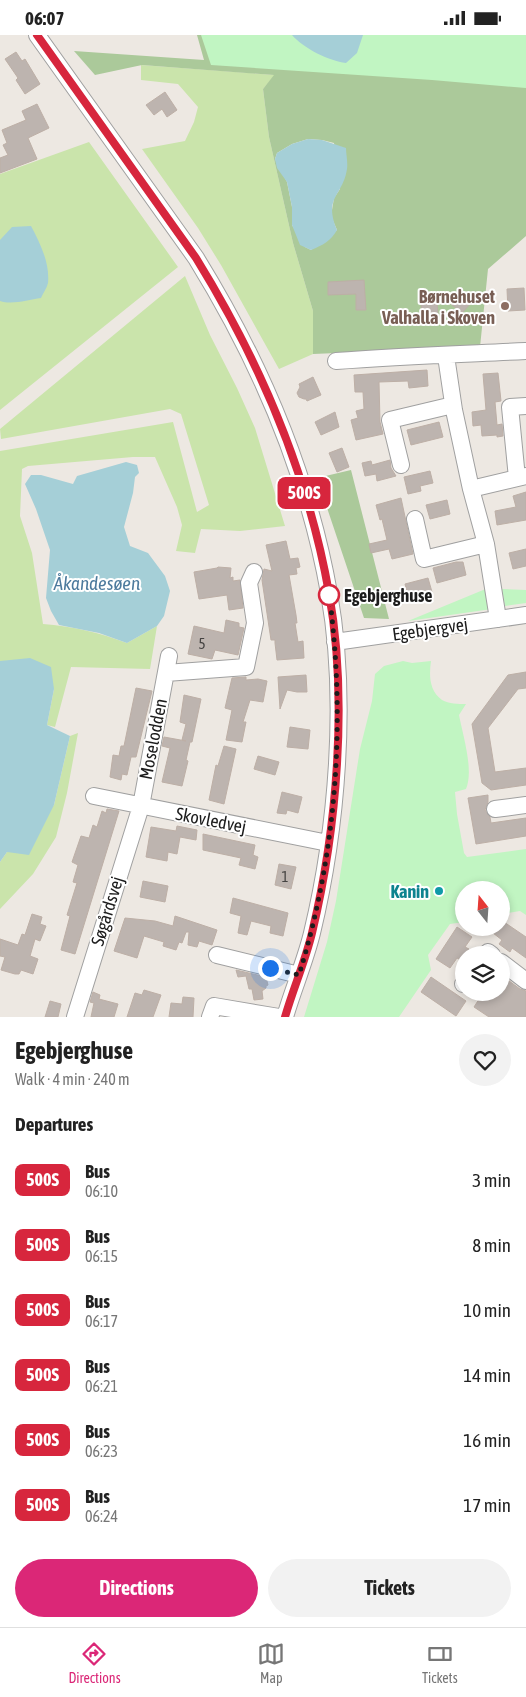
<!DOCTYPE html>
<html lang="en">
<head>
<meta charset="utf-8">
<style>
	body { margin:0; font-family:"Asap Condensed",sans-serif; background:#f2f2f2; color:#222; height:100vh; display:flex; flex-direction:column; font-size:19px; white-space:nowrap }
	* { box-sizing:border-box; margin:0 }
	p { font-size:16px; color:#767676 }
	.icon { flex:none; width:28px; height:28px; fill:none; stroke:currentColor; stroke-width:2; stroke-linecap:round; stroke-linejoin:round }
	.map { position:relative; height:982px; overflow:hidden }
	.details { display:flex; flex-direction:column; background:#fff; flex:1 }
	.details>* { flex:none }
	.badge { padding:0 10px; border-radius:8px; font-size:18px; line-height:32px }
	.needle { width:32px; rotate:343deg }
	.fabs { position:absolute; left:455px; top:846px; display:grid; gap:10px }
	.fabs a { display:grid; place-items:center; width:55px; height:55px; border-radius:50%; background:#fff; box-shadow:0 2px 8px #0003; font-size:25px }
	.you { position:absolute; width:25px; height:25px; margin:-12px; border:4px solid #fff; border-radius:50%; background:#1a73e8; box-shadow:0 0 0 8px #1a73e833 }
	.map>.badge { position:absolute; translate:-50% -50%; box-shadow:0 0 0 2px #fff }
	h2 { padding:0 15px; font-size:19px; line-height:45px }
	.round { display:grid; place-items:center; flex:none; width:52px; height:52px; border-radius:26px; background:#f2f2f2 }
	.summary { display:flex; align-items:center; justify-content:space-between; height:85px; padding:0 15px }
	h1 { font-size:24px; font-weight:700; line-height:38px }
	.cta { display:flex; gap:10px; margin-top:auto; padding:10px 15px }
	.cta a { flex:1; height:58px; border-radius:30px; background:#db2777; color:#fff; font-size:20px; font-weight:700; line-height:58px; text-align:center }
	.cta a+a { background:#f2f2f2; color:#222 }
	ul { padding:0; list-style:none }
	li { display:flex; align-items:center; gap:15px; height:65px; padding:0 15px }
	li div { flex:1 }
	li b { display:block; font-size:19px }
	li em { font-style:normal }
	li .badge { min-width:55px; font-weight:700; text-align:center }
	.status { display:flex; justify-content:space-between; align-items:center; height:35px; padding:0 25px; background:#fff; direction:ltr }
	.status svg { height:14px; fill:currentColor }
	.tab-bar { display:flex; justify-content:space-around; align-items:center; height:70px; border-top:1px solid #e0e0e0; background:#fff; font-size:14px; color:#767676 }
	.tab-bar a { display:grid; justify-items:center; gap:2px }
	.tab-bar .on { color:#db2777 }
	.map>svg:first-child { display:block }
	.grass { fill:#cae4ab }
	.forest { fill:#abc99a; fill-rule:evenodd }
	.park { fill:#c1f5c2 }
	.water { fill:#a5cfd7 }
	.building { fill:#bdb4af; stroke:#bdafa6 }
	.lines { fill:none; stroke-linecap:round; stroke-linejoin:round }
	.minor-casing { stroke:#a0a0a0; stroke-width:18 }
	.minor { stroke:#fff; stroke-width:16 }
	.line-casing { stroke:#fff; stroke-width:11 }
	.line { stroke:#d7263d; stroke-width:8 }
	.walk { stroke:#1c1c1c; stroke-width:5; stroke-dasharray:0 9 }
	.education-dot { fill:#8d6e63; stroke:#fff; stroke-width:2 }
	.stop-dot { fill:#fff; stroke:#d7263d; stroke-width:2.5 }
	.culture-dot { fill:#0f9aa8; stroke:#fff; stroke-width:2 }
	.labels { text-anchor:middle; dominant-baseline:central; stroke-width:4; stroke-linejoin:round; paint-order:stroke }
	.number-label { font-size:15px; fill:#444241 }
	.education-label { font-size:18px; font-weight:bold; fill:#785e54; stroke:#fff; text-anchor:end }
	.stop-label { font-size:18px; font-weight:bold; fill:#1c1c1c; stroke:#fff; text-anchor:start }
	.street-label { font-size:18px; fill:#1c1c1c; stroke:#fff }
	.culture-label { font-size:18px; font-weight:bold; fill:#0d838f; stroke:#fff; text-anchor:end }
	.water-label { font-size:19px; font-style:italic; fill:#4d7a9d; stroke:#fff }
</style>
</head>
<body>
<div class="status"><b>06:07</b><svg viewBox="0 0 49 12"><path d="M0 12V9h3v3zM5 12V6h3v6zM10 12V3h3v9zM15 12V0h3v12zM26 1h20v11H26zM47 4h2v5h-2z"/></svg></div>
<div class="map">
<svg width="526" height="982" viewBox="0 0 526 982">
	<rect width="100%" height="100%" fill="#ede8e2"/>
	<path class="grass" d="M141,30L275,40L263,54L269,102L293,208L313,276V319L279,334L221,230L198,193L142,114L185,106L194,87L198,72L178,49L141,45Z
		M89,107L178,232L0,375V139Z
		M185,241L210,300L237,353L255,393L285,491L240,496L201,494L195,518L176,516L182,490L177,472L155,422H133L28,431L22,434L20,481L32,518L43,589C72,591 100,598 127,608L157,591L150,634L71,632L55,692L47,690L54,654L0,626V416L173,387L197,477L209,470L181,379L170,374L1,404L0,394Z
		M78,698L67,758L56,802L33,839L0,874V827L7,817L54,770L70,701Z"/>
	<path class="forest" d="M197,0H526V201L488,234L480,312L313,319V276L293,208L269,102L263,54L274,40L142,30L95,40L74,16L204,25ZM308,104L322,105L334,108L340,154L334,163L331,181L337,195L311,215L305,212L292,190V172L287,147L275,124L277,118L292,109Z
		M351,435L389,584L364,583L317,443Z"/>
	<path class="park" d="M201,0H526V53L432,45L211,30Z
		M488,553L492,574L408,586Z
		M502,554L526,555V568L505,571Z
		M403,626L412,628L431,626C429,640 429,656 442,665C449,669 458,669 466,669L459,680C463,701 474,735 466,754L455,757L457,779L464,818L467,822L526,814V880L520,876L501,879V855H464V887L450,889L428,920L431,935L399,982H304L327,907L336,866L360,714L372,666L375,639L384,631Z"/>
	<path class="water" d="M292,0H363L357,18L346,28C329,26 303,13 292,0Z
		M308,104L322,105L346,113C346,119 348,127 347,134C343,161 323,162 337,195C331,206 323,210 311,215L300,210L292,190V172L287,147L277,133L275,124L277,118L292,109Z
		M31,191C40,208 50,228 48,248C47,253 43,258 41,263C28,265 12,270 0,266V205L12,192Z
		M126,427L137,430L139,438L135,442L133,458L124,492L130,511L148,518L165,541L170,556L164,581L157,591L127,608L99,598L59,590L51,576L46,563L50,515L36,474L25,449L31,440H41L73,449L77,441Z
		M30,623L51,632L54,654L47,690L70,701L54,770L29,820L7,817L0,827V626Z"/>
	<path class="building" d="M16,17L22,26L25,24L40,49L25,59L16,45L18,43L5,24Z
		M165,57L177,75L167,82L162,74L154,80L146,70Z
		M37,69L49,93L28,103L37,124L0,138V123L8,120L3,110L7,108L2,95L26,85L22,76Z
		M364,245L366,275H356V259L328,260V247Z
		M524,253L525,275L508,276L507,254Z
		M460,258L471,268L462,278L451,269Z
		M437,268L438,279L422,280L421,269Z
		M427,335L428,351L409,353L408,346L379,347L380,387L383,399L356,405L351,385L358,383L356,376L364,374L363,357H355L354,340Z
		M498,338L501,366L495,367L497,390L502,389L503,401L497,402V400L482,401L481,390L473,391L472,377L486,375L483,339Z
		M313,342L321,360L307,366L306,364H304L299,362L297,358L300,352L299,349Z
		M335,377L339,392L321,400L315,387Z
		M439,387L443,402L411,410L407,395Z
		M342,413L349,432L337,437L329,418Z
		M390,425L391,433L396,441L377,446L376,439L365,441L362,428L371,426L372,430Z
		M430,436L433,448L420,451L421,456L408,459L404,442Z
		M526,457V485L497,490L495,476L516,472L513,461Z
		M401,463L413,519L392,524L389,514L371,518L369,509L387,505L382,484L380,485L376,470Z
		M447,465L450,479L430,484L426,470Z
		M286,506L290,524L298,523L300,532L296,533L297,539L289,540L296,580L297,588H295L298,607L303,606L304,623L277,625L275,608V605H271L262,545L264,534L272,536L266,510Z
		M526,514V531L513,534L509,518Z
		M456,527H463L466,540L437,548L433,533Z
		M218,532L231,533L230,543L233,542V546L240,545L243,573L229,575L227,560L199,564L194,537L217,533Z
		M428,543L432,557L409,563L405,549Z
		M226,585L239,588V592L244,593L238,620L215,615L212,624L188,619L194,591L224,598Z
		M526,637V653L518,654L488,693L495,737L526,733V750L491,755L482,748L472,689L508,640Z
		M306,640L307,657H297L287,655L280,674L278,642Z
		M246,642V645L258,644L267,646L263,667L250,665L243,687H246L242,707L226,705L232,675L225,673L232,643Z
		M136,653L152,656L136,722H131L127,740L122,739L121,745L110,742L113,720L119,721L121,711H124Z
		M184,660L201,664L192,707H190L186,725L188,726L182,751L162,747L170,713L162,711L164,702L186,706L182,705L186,689L180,687Z
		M290,692L310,695L308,714L287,712Z
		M224,711L236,714L224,769L209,765L216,730L218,731Z
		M258,721L279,727L275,740L254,734Z
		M282,757L302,762L298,778L287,775L286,779L277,778Z
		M488,760V767L485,775L490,782L491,788L526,783V801L476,809L468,763Z
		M107,774L119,776L75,919L61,915L70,881L67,880L77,848L73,847L78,830L72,827L81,801L89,803L93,790L97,792L102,776L106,778Z
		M177,791L197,795L196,805L180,802L177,819L168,817L167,826L146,822L151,792L176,796Z
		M203,799L255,810L253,820L258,822L255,834L239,830L241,823L203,815Z
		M279,829L296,832L291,854L275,850Z
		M143,846L168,851L165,867L140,862Z
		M233,863L288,878L283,901L270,898L271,891L251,886L247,900L238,898L241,881L230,878Z
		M32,879L42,882L40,889L46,891L40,906L35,904L30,921L38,924L33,939L21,935L19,939H15L1,935L5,922L0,921V904L18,910L22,899L25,900Z
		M175,881L217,895L212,910L199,906L197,912L188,910L189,897H186L182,908L179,907L176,915L163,911L164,907L144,901L137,923L114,916L125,883L155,886L173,891Z
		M501,885L526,902V923L512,913L510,917L499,909L502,905L493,898L496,892H501Z
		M457,892L472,902L465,912L469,914L461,925L457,923L450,933L436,924Z
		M236,935L266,942L268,950L266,951V953L262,956L263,964L254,965L252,954H249L246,941L238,942Z
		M501,940L520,954L526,956V982H489L474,972L483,958H501Z
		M431,942L466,966L456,981L421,957Z
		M144,955L161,960L153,982H127L135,958L142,960Z
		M93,957L100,960L99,964L118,969L114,982H91L94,968L90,967Z
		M183,962L194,963L193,982H169L171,968L182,969Z
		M50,966L61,969L58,982H45Z"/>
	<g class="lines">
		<g class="minor-casing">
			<path id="minor" d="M37,0L196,223C259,325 308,439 329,558C348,664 337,794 312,898C305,927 293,954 285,982
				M446,321L454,375L471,454L486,509L498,584
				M336,326C399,321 463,319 526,316
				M401,430L390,385L453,370
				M517,443L510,372L526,371
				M471,454L526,441
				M415,484L424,524L486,509
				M335,607L526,580
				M166,638L246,632L255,588L249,548L254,537
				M94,761L328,808
				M495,774L526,770
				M217,920L299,940
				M485,920L488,917L492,920
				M501,927L526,946
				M463,949L464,948
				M75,982L141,771L169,621
				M210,982L214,971L279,982"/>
		</g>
		<use href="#minor" class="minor"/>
	</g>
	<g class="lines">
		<g class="line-casing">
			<path id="line" d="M37,0L196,223C259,325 308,439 329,558C348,664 337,794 312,898C305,927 293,954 285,982"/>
		</g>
		<use href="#line" class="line"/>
		<path class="walk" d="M270,933L299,940C337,817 346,685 329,558V560"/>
	</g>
	<circle class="education-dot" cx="505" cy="271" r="5"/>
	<circle class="stop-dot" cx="329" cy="560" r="10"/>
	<circle class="culture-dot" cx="439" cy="856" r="5"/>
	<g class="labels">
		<g class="number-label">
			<text x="202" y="608">5</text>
			<text x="285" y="841">1</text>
		</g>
		<g class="education-label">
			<text x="495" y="261">Børnehuset<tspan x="495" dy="21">Valhalla i Skoven</tspan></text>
		</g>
		<g class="stop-label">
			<text x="344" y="560">Egebjerghuse</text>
		</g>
		<g class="street-label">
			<text transform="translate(430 594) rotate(-8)">Egebjergvej</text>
			<text transform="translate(153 704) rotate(-79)">Moselodden</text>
			<text transform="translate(211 785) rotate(11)">Skovledvej</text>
			<text transform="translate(107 876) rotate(-73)">Søgårdsvej</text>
		</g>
		<g class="culture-label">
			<text x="429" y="856">Kanin</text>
		</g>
		<g class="water-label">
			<text x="97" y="548">Åkandesøen</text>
		</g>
	</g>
</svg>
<div class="fabs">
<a><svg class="needle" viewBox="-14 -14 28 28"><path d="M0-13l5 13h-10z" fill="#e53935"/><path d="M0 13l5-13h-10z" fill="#767676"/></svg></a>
<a><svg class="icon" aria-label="layers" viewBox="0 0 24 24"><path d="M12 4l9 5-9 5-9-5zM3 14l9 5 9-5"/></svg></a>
</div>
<div class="you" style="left:270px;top:933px"></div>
<b class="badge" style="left:304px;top:458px;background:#d7263d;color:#fff">500S</b>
</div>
<section class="details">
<div class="summary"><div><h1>Egebjerghuse</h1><p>Walk · 4 min · 240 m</p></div><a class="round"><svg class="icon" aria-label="heart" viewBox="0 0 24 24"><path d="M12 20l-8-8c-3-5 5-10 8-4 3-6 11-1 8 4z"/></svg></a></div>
<h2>Departures</h2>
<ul>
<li><span class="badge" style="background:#d7263d;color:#fff">500S</span><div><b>Bus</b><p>06:10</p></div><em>3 min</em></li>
<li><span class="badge" style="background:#d7263d;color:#fff">500S</span><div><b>Bus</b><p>06:15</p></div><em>8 min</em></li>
<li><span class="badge" style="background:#d7263d;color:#fff">500S</span><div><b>Bus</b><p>06:17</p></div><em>10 min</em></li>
<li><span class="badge" style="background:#d7263d;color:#fff">500S</span><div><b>Bus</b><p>06:21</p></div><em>14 min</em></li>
<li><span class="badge" style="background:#d7263d;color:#fff">500S</span><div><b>Bus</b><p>06:23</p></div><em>16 min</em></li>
<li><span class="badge" style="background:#d7263d;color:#fff">500S</span><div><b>Bus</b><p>06:24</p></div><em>17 min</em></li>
</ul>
<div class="cta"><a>Directions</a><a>Tickets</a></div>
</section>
<nav class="tab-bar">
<a class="on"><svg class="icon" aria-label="directions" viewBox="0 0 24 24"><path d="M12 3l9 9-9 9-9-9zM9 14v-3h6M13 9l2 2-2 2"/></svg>Directions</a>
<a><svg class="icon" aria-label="map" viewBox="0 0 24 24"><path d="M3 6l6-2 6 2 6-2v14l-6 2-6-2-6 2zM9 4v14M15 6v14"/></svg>Map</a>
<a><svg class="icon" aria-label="tickets" viewBox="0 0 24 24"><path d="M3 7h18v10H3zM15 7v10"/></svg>Tickets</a>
</nav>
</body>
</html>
